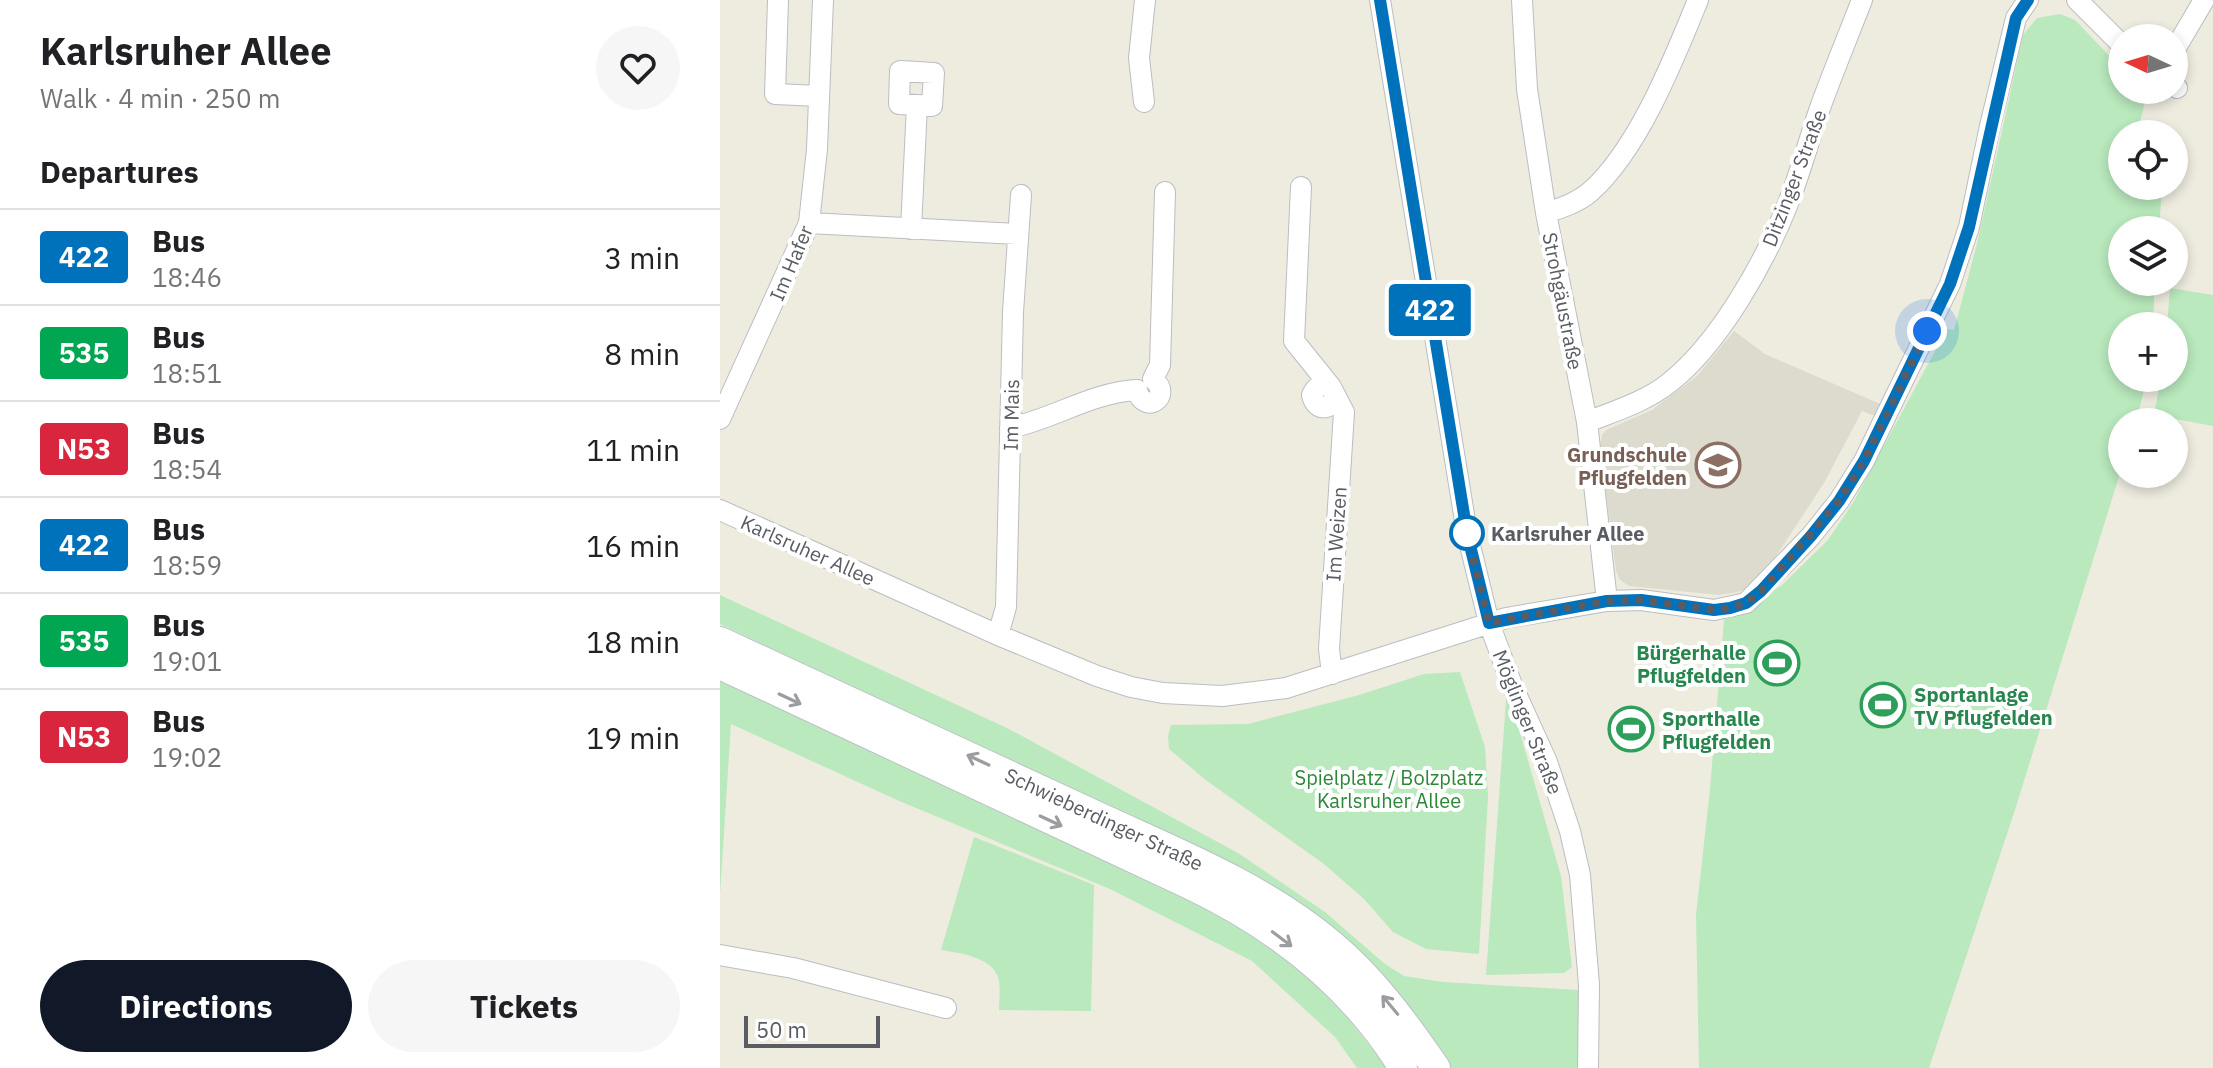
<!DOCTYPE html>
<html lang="en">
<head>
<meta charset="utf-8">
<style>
	body { margin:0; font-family:"IBM Plex Sans",sans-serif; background:#f6f6f6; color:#202124; height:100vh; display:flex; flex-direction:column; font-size:30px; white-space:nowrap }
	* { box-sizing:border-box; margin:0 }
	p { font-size:26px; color:#757577 }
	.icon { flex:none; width:44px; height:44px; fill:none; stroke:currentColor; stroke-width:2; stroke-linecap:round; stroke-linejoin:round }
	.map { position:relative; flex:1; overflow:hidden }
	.drawer { display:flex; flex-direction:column; background:#fff; width:720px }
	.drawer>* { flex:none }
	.badge { padding:0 16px; border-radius:6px; font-size:28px; line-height:52px }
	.needle { width:52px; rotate:274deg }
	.fabs { position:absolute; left:1388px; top:24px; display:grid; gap:16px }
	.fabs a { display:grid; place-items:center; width:80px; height:80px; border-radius:50%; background:#fff; box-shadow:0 4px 12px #0003; font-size:40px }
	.scale { position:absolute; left:24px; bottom:20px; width:136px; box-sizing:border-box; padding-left:8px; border:4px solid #595c63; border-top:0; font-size:22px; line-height:28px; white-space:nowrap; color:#595c63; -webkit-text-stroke:6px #fff; paint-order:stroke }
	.you { position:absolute; width:40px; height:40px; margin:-20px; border:6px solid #fff; border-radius:50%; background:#1a73e8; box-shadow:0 0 0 12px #1a73e833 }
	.map>.badge { position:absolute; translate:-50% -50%; box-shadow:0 0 0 4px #fff }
	h2 { padding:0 40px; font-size:30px; line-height:72px }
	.round { display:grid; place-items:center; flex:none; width:84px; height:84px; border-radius:42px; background:#f6f6f6 }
	.headline { display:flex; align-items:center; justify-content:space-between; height:136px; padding:0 40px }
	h1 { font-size:38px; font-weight:700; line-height:60px }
	.cta { display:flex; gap:16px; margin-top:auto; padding:16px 40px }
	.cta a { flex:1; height:92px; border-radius:48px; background:#111827; color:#fff; font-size:32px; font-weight:700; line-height:92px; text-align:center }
	.cta a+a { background:#f6f6f6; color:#202124 }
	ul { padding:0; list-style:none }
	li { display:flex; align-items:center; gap:24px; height:96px; padding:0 40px; border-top:2px solid #e0e0e0 }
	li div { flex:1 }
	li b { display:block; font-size:30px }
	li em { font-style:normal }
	li .badge { min-width:88px; font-weight:700; text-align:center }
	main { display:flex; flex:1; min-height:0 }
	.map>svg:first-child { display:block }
	.education { fill:#dddbce }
	.green { fill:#b9e9bd }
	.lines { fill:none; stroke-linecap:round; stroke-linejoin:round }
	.street-casing { stroke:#bbbdc3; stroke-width:22 }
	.secondary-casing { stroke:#bdc0c8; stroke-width:30 }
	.street { stroke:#fff; stroke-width:20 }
	.secondary { stroke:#fff; stroke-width:28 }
	.oneway { stroke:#9b9da1 }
	.line-casing { stroke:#fff; stroke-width:18 }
	.line { stroke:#0072bc; stroke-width:12 }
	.walk { stroke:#595c63; stroke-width:8; stroke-dasharray:0 14.4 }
	.stop-dot { fill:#fff; stroke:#0072bc; stroke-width:4 }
	.labels { text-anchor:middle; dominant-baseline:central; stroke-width:8; stroke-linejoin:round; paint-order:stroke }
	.street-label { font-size:20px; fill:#595c63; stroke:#fff }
	.education-label { font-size:20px; font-weight:bold; fill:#785e54; stroke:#fff; text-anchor:end }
	.stop-label { font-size:20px; font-weight:bold; fill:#595c63; stroke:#fff; text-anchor:start }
	.leisure-label { font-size:20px; font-weight:bold; fill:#27864d; stroke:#fff; text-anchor:start }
	.park-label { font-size:20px; fill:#2c8737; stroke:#fff }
</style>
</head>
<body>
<main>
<section class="drawer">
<div class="headline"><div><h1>Karlsruher Allee</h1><p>Walk · 4 min · 250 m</p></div><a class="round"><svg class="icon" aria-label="heart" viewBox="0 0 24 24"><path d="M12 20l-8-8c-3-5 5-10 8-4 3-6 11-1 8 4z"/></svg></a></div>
<h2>Departures</h2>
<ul>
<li><span class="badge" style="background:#0072bc;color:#fff">422</span><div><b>Bus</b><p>18:46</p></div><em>3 min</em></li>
<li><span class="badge" style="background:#00a651;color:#fff">535</span><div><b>Bus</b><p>18:51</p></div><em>8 min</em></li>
<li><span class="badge" style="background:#d7263d;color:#fff">N53</span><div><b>Bus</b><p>18:54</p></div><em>11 min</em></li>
<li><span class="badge" style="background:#0072bc;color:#fff">422</span><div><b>Bus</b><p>18:59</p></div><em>16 min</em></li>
<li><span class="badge" style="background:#00a651;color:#fff">535</span><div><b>Bus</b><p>19:01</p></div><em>18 min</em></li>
<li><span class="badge" style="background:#d7263d;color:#fff">N53</span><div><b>Bus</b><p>19:02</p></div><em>19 min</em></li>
</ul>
<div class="cta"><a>Directions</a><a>Tickets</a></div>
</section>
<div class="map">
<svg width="1493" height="1068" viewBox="0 0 1493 1068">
	<rect width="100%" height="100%" fill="#eeecdf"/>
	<path class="education" d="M1014,331L1045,354L1165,406L1158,417L1142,411L1104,483L1051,564L1033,585L1018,592L999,595L909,586L900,580L896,571L880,446L882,435L886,430L932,410L977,376Z"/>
	<path class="green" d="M1340,14L1355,20L1402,69V90H1423L1427,94L1417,134H1402V186H1442L1439,230H1402V282H1435L1433,326H1402V378H1427L1416,422H1402V467L1294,813L1209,1068H979L976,915L990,789L1004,620L1061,586L1108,540L1134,501L1227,329L1234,330L1257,244L1303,35L1317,18Z
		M1450,288L1493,295V426L1434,415L1441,378H1454V326H1447Z
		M0,595L287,728L518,853L605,912L665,964L684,976L723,982L858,990L860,994L859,1068H728L236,736L0,624Z
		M740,672L765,747L768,797L759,954L706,949L673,932L644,899L604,864L487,781L449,749L448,736L451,725L528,724L639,695L704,674Z
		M0,679L468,897L544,941L612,998L667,1068H637L615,1037L532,961L390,889L177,800L11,724L0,894Z
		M787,687L841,876L852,967L844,973L766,975Z
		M254,837L374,885L371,1011L279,1010C279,1000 281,987 278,977C271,957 240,953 221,950Z"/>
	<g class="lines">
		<g class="street-casing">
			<path id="street" d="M58,0L55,94L99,96
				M660,0L747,533L769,623L792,685L827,762L850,831L860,875L869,985L868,1068
				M802,0L807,89L826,213L867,422L887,601
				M1357,0L1402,45
				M1454,51L1484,0
				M1454,86L1457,88
				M424,102L419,58L425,0
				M581,187L574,341L611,387L624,412L609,649L612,674
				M826,213C841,208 857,203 870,192C918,150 954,59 978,0
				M89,223L297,234
				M191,229L197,105L212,106L214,73L180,71L179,104L197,105
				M433,379L440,365L445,192
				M611,387C601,384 596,386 592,395C595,411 612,412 615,395
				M417,390C424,416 454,396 433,379
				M0,419L89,223L97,149L103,0
				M867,422C895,411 925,402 949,383C1000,343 1046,260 1069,201C1081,171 1089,139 1100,108C1113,72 1128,36 1142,0
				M290,428C333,419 373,392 417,390
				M0,510L278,635L377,676L411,687L443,693L502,696L566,688L786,618L887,601L921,600L994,610L1026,603L1091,536L1119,501L1144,461L1230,284L1249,227L1270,126L1296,18L1308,0
				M278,635L286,607L293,312L301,195
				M0,955L73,968L226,1008"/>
		</g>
		<g class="secondary-casing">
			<path id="secondary" d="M0,641C122,698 245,754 367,811C450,850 540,884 611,944C653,979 685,1023 716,1068
				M0,665L472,886C557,927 633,986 683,1068"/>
		</g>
		<use href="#street" class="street"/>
		<use href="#secondary" class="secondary"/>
	</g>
	<defs><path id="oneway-shaft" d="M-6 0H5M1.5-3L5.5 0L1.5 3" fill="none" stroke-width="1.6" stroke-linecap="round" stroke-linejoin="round" transform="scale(2)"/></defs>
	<g class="oneway">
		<use href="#oneway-shaft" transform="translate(70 699) rotate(25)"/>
		<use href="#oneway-shaft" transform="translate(258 760) rotate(-155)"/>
		<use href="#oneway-shaft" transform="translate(331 821) rotate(25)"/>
		<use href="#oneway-shaft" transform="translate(562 939) rotate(37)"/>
		<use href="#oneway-shaft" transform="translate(670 1005) rotate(-130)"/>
	</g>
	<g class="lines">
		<g class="line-casing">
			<path id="line" d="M660,0L747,533L769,623L887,601L921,600L994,610L1010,608L1026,603L1041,591L1091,536L1119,501L1144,461L1230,284L1249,227L1296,18L1308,0"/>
		</g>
		<use href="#line" class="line"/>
		<path class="walk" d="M747,533L769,623L887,601L921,600L994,610L1010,608L1026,603L1041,591L1119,501L1144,461L1207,331"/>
	</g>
	<defs>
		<g id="school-ring" transform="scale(2.3)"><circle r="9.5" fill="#fff" stroke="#8d6e63" stroke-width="1.5"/><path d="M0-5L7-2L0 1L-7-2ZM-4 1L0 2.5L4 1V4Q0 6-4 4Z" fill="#8d6e63"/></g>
		<g id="stadium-ring" transform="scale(2.3)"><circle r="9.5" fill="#fff" stroke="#2e9e5b" stroke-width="1.5"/><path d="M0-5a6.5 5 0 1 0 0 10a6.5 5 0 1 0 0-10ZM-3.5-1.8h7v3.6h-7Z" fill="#2e9e5b"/></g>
	</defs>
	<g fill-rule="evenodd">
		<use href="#school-ring" x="998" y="465"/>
		<use href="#stadium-ring" x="1057" y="663"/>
		<use href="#stadium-ring" x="1163" y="705"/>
		<use href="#stadium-ring" x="911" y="729"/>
	</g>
	<circle class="stop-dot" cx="747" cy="533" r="16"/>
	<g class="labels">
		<g class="street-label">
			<text transform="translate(1074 178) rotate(-69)">Ditzinger Straße</text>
			<text transform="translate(71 263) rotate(-67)">Im Hafer</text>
			<text transform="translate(843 301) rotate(79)">Strohgäustraße</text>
			<text transform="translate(291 415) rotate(-89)">Im Mais</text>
			<text transform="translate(616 534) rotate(-86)">Im Weizen</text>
			<text transform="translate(88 550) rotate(24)">Karlsruher Allee</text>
			<text transform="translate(808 722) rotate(68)">Möglinger Straße</text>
			<text transform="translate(384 819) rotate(25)">Schwieberdinger Straße</text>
		</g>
		<g class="education-label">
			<text x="967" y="454">Grundschule<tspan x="967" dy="23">Pflugfelden</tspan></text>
		</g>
		<g class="stop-label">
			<text x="771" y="533">Karlsruher Allee</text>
		</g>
		<g class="leisure-label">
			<text x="1026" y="652" text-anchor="end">Bürgerhalle<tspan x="1026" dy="23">Pflugfelden</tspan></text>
			<text x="1194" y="694">Sportanlage<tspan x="1194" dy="23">TV Pflugfelden</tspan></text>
			<text x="942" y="718">Sporthalle<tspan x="942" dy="23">Pflugfelden</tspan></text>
		</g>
		<g class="park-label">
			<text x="669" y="777">Spielplatz / Bolzplatz<tspan x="669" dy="23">Karlsruher Allee</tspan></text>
		</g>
	</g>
</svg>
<div class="fabs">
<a><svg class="needle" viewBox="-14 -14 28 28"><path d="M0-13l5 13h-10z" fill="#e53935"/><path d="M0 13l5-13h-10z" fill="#757577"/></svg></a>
<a><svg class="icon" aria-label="locate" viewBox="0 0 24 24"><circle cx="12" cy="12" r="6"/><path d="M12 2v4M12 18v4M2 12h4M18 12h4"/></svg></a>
<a><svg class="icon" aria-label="layers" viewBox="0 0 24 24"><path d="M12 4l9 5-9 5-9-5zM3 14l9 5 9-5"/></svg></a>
<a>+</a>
<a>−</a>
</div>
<div class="scale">50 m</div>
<div class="you" style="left:1207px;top:331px"></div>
<b class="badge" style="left:710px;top:310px;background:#0072bc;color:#fff">422</b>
</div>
</main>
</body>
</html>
